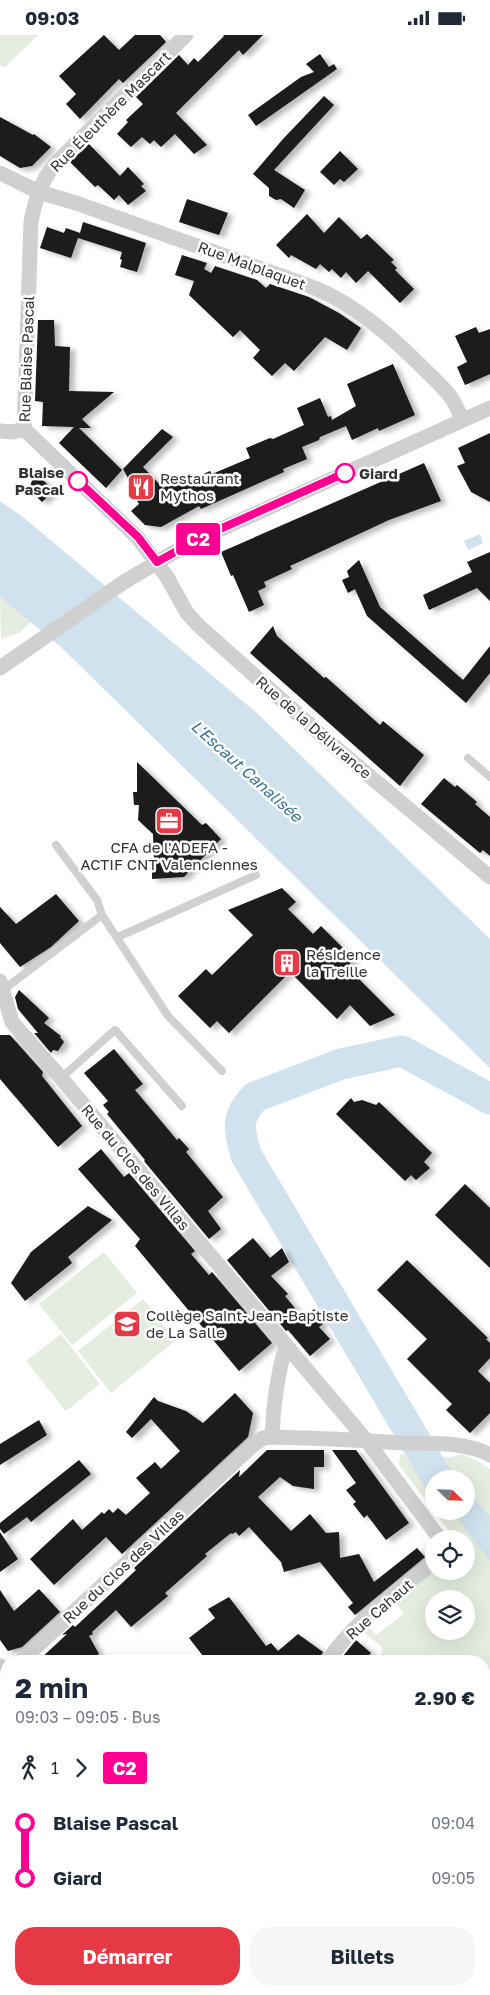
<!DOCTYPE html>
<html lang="fr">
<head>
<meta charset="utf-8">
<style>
	body { margin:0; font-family:"Golos Text",sans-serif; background:#f6f6f7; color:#1f2937; height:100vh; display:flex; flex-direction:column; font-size:19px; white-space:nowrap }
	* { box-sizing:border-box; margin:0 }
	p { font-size:16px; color:#747a83 }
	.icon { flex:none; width:28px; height:28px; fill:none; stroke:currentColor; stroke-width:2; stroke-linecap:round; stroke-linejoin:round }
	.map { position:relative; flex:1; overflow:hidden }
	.panel { position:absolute; left:0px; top:1620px; width:490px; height:340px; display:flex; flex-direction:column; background:#fff; border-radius:20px 20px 0 0; box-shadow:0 5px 20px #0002 }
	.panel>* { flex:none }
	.badge { padding:0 10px; border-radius:4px; font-size:18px; line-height:32px }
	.needle { width:32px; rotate:113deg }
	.tools { position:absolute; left:425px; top:1435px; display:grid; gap:10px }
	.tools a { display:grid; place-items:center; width:50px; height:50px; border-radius:50%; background:#fff; box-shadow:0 5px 20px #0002; font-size:25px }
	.map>.badge { position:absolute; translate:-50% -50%; box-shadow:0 0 0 2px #fff }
	.legs { display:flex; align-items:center; gap:8px; height:55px; padding:0 15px; font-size:16px }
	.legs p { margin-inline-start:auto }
	.head { display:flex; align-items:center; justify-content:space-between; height:85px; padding:0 15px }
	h1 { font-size:28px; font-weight:700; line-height:38px }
	.action { display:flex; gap:10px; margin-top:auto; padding:10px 15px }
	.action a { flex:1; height:58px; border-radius:20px; background:#e63946; color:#fff; font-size:20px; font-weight:700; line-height:58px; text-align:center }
	.action a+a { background:#f6f6f7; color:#1f2937 }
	ul { padding:0 15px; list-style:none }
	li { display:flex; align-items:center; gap:18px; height:55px; font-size:19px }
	li i { display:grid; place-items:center; width:8px; height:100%; margin:0 6px; background:currentColor }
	li i::after { content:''; width:12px; height:12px; margin:-6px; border:4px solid; border-radius:50%; background:#fff }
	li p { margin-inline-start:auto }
	li:first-child i { background:linear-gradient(#0000 50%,currentColor 0) }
	li:last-child i { background:linear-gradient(currentColor 50%,#0000 0) }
	.status { display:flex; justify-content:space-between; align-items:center; height:35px; padding:0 25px; background:#fff; direction:ltr }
	.status svg { height:14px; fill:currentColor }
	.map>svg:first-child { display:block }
	.green { fill:#e6ecdf; fill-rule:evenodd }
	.water { fill:#cfe2ee }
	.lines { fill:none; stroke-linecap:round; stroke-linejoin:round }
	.river { stroke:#cfe2ee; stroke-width:31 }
	.building { fill:#1a1a1a; filter:url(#shadow) }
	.service { stroke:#d0d0d0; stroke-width:8 }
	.minor { stroke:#d0d0d0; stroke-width:15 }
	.secondary { stroke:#bdbdbd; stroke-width:21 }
	.rail { stroke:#888; stroke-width:4; stroke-dasharray:5 4; stroke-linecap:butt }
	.line-1-casing { stroke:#fff; stroke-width:11 }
	.line-1 { stroke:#ff0092; stroke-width:8 }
	.stop-1-dot { fill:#fff; stroke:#ff0092; stroke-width:2.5 }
	.labels { text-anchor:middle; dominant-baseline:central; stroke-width:5; stroke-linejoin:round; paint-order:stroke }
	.street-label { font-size:15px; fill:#333; stroke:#fff }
	.stop-label { font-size:15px; font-weight:bold; fill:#333; stroke:#fff; text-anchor:end }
	.poi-label { font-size:15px; fill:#333; stroke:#fff; text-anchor:start }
	.water-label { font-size:16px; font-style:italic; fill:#3f7597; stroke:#fff }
</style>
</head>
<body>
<div class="status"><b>09:03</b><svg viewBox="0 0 49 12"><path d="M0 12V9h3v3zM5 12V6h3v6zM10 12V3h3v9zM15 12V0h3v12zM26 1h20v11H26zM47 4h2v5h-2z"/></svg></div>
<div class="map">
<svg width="490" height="1960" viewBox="0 0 490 1960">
	<defs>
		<filter id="shadow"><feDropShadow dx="5.5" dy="3" stdDeviation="2.5" flood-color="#0004"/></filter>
	</defs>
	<rect width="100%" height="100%" fill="#fff"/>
	<path class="green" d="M0,0H38L4,33L0,30Z
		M0,562L31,587L19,598L1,604Z
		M104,1217L137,1258L72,1310L39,1269Z
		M143,1264L176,1305L111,1358L78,1316Z
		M61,1299L100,1349L66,1376L26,1326Z
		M400,1419L451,1422L461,1419L476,1425L490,1434V1856L484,1854V1626H379L383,1613L361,1595L368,1591L376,1600L404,1579L396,1568L434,1536H466V1504H455L434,1476H466V1444H434V1476L399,1430ZM434,1564H466V1596H434Z"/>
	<path class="water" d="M0,466L23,482L258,679L490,904V1033L61,612L0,562Z
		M480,499L483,508L468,515L464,506Z
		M429,1421H435L439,1432L451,1439L456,1444H437Z
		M466,1455L490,1481V1526L452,1476H466Z"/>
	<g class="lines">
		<path class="river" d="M438,1444L246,1120C239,1093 235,1083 255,1062L341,1029L402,1016L490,1064"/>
	</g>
	<path class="building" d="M104,0L119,15L135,0H160L166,7L123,48L119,44L80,84L66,69L76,59L59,41Z
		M223,0H263L243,20L239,15L176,78L207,110L194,119L175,99L161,112L154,105L150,109L142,102L131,112L117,99L128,87L126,85L143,69L136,62L179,20L188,30L194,23L198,27L224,1Z
		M320,19L329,32L334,29L337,34L256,91L248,80L301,42L314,37L306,29Z
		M324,61L334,70L274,135L305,155L294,173L281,164L276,165L269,161V153L253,139L283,104Z
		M0,82L33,100L34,99L51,112L32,131L20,133L0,121Z
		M89,109L120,141L128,132L144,149L141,151L146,156L128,170L119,160L114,165L98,150L95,152L70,127Z
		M340,116L358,134L344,147L340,144L334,150L320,137Z
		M187,164L228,178L219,200L179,187Z
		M307,179L324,198L339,182L361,204L367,199L394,225L391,227L397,233L395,235L414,254L400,268L368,236L356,248L346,237L341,243L332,234L329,237L320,229L316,234L291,220L289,223L276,210Z
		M83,187L146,208L137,237L120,232L122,225L120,224L122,217L78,203L71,223L40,213L47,192L64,198L66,193L80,198Z
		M182,220L207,228L204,234L211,238L215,231L257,245L266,253L270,249L309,262L339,278L361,293L347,315L325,302L294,336L285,328L272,341L253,323L260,315L240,295L233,302L189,260L194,246L175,240Z
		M38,285H54L55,311L70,312L69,356L114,357L82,384L91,393H79L122,435L106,453L59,408L74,392L42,391L43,367L35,366Z
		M476,292L479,298L490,294V339L465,350L457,332L467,327L455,301Z
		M393,329L415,380L379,396L378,393L352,405L346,391L320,402L319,405L302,412L307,424L283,434L284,437L201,474L199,471L161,492L145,490L131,476L139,469L135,462L138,461L123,434L162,394L173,402L143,432L163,453L185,443L186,447L210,436L212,439L250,423L246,413L270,403L273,404L304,390L297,373L320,363L328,382L331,381L332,385L356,371L347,349Z
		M490,398V467L471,457L457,431L465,428L458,413Z
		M424,428L441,466L389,485L290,531L292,534L264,547L266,552L258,556L264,570L249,577L233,540L231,541L221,517Z
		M35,437L54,456L42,467L29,454Z
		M490,517V566L477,553L429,575L423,560L472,537L467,527Z
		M359,525L380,572L463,645L490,611V638L466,668L367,581L355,554L348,558L342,545L349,542L347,536Z
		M273,591L277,601L324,643L326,642L380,690L383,686L424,720L400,751L250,618Z
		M137,727L202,790L206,788L221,804L184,842L152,844V825L154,826L153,799L138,785L139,770H134L133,757H137Z
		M444,743L455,752L457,750L477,767L475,769L490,782V821L483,815L480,818L421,769Z
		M282,853L296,867L288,874L313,899L321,891L354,924L347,932L395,980L370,991L350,970L337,984L290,937L229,998L217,986L210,993L178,961L206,934L212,940L253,900L228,875Z
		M56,859L79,886L51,912L20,932L0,908V872L16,889Z
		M19,955L49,983L44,988L61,1001L60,1002L64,1007L58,1016L53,1015L51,1018L34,998H38L18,974L15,962Z
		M0,1000H10L43,1037L42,1041L82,1091L58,1112L0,1044Z
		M114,1014L143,1049L135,1055L177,1105L179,1103L189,1114L186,1117L223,1162L208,1176L221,1194L209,1204L144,1126L145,1125L107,1079L109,1077L103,1070L108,1066L84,1038Z
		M351,1063L354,1067L362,1065L376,1070L379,1067L432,1118L424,1127L430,1133L416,1145L411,1140L405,1146L336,1079Z
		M101,1114L124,1142L129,1138L195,1216L191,1219L209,1240L212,1237L272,1308L239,1336L135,1211L140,1204L78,1134Z
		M465,1149L490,1173V1233L435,1180Z
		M88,1171L112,1185L68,1222L72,1228L25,1266L11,1248L31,1217Z
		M253,1203L270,1223L282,1213L289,1227L271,1241L288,1259L285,1261L303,1283L314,1274L323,1289L319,1292L330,1304L310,1321L288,1295L286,1296L227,1225Z
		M407,1225L488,1303L486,1304L490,1308V1323L478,1336L490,1348V1378L470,1398L446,1375L452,1369L407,1324L427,1304L377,1255Z
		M235,1358L253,1378L248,1402L122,1519L106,1502L54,1550L30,1524L73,1484L82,1495L102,1477L104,1479L109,1474L113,1478L118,1473L126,1480L150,1458L136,1443L155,1427L161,1434L180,1416L151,1384L132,1403L126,1397L154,1362L158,1366L186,1376L203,1388Z
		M39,1385L47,1400L0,1430V1409Z
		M267,1415H324V1432H314V1454L293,1451L280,1442L258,1462L291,1496L310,1479L326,1498L339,1497L340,1523L359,1519L374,1547L417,1513L425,1522L355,1580L348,1572L353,1568L320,1527L284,1537L281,1527L249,1492L239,1501L236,1497L232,1499L231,1498L205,1519L207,1521L165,1558L168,1561L131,1592L116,1575L92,1597L93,1599L89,1601L99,1619L87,1626H38L67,1599L62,1600L73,1590L75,1592L136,1535L134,1533L240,1435L239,1442Z
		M332,1415H356L409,1488L386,1505L367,1480L364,1483L353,1469L356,1467L346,1455L356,1448Z
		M79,1425L91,1439L31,1487L27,1482L4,1499L0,1494V1488Z
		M0,1497L18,1524L0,1537Z
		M39,1554L60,1577L22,1612L8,1616L0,1605V1555L14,1576Z
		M229,1562L266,1611L271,1608L278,1616L298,1599L323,1617L318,1626H207L189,1603L215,1583L208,1574Z
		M356,1605L371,1618L364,1626H351L343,1621Z"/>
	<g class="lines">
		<path class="service" d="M468,723L490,742
			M56,810L97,865L102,880
			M118,902L256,840
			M3,955L102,880L168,981L222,1036
			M61,1043L115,995L182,1071"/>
		<path class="minor" d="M186,0L55,129C41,146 35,165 31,187L24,394L138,503L167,542L187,578L199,591L329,707L490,842
			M0,138L39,157L76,168L315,253C357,271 391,301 423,333C432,342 442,351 450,361C455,368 459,377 462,385
			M0,396L13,397L24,394
			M0,633L124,547L188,509L490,373
			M0,946L12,987L61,1043L366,1405L440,1504
			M286,1310C277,1341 273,1370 272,1402C316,1403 359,1405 403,1408C431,1409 465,1406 490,1420
			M21,1626L253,1410L263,1403L272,1402
			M328,1626C353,1587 399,1556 434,1527
			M0,1631L6,1639
			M0,1845L6,1846
			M248,1954L252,1960"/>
		<path class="secondary" d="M484,1952L490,1955
			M436,1954L453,1960
			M69,1960L82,1954
			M105,1960L119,1954"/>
		<path class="rail" d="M0,1726L6,1728
			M0,1736L6,1738
			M0,1750L6,1752
			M0,1760L6,1762
			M484,1875L490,1877
			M484,1885L490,1887
			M484,1897L490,1898
			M484,1906L490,1908"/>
	</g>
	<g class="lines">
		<g class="line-1-casing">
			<path id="line-1" d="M78,446L138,502L157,527L202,502L345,438"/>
		</g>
		<use href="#line-1" class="line-1"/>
	</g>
	<defs>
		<g id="restaurant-square" transform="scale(1.4375)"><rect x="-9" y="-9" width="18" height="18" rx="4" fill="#e63946" stroke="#fff"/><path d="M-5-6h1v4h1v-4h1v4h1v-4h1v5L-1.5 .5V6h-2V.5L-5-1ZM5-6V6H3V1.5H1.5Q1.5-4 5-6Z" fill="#fff"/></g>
		<g id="office-square" transform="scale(1.4375)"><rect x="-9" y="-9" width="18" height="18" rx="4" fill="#e63946" stroke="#fff"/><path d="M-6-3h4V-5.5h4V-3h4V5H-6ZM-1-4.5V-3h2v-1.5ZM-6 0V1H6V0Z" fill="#fff"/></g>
		<g id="building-square" transform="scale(1.4375)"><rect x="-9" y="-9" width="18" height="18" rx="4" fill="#e63946" stroke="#fff"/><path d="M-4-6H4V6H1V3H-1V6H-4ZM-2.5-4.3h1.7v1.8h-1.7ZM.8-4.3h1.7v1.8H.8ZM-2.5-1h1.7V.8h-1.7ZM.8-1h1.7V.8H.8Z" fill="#fff"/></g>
		<g id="school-square" transform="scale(1.4375)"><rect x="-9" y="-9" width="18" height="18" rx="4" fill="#e63946" stroke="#fff"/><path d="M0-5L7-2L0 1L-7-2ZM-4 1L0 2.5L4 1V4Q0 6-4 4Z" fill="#fff"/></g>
	</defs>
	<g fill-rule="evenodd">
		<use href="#restaurant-square" x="141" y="452"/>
		<use href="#office-square" x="169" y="786"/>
		<use href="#building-square" x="287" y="928"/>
		<use href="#school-square" x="127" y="1289"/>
	</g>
	<g class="stop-1-dot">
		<circle cx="345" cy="438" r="9"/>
		<circle cx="78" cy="446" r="9"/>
	</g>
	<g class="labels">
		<g class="street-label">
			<text transform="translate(110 76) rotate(-45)">Rue Éleuthère Mascart</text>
			<text transform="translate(252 230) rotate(20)">Rue Malplaquet</text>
			<text transform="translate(26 324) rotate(-88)">Rue Blaise Pascal</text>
			<text transform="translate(314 692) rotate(41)">Rue de la Délivrance</text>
			<text transform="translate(136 1132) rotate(50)">Rue du Clos des Villas</text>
			<text transform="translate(123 1531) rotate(-43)">Rue du Clos des Villas</text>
			<text transform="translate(379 1574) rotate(-41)">Rue Cahaut</text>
		</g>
		<g class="stop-label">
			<text x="64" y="437">Blaise<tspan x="64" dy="17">Pascal</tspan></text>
			<text x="359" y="438" text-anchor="start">Giard</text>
		</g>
		<g class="poi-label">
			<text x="160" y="443">Restaurant<tspan x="160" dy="17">Mythos</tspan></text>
			<text x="169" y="812" text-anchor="middle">CFA de l'ADEFA -<tspan x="169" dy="17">ACTIF CNT Valenciennes</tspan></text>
			<text x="306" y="919">Résidence<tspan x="306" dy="17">la Treille</tspan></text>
			<text x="146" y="1280">Collège Saint-Jean-Baptiste<tspan x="146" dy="17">de La Salle</tspan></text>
		</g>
		<g class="water-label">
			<text transform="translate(247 736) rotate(42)">L'Escaut Canalisée</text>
		</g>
	</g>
</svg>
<div class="tools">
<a><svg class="needle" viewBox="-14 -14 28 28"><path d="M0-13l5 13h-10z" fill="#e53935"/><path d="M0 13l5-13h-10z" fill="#747a83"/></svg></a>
<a><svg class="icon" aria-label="locate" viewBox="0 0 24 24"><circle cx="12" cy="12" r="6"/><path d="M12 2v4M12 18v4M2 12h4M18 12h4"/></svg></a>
<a><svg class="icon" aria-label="layers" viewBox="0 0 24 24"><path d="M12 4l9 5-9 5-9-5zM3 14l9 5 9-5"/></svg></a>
</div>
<b class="badge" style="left:198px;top:504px;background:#ff0092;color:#fff">C2</b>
<section class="panel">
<div class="head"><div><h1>2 min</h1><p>09:03 – 09:05 · Bus</p></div><b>2.90 €</b></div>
<div class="legs"><svg class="icon" aria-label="walk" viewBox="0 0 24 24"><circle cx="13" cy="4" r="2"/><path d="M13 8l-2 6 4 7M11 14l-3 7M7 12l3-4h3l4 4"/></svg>1<svg class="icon" aria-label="forward" viewBox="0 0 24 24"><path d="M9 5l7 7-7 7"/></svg><b class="badge" style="background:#ff0092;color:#fff">C2</b></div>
<ul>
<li><i style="color:#ff0092"></i><b>Blaise Pascal</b><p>09:04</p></li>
<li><i style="color:#ff0092"></i><b>Giard</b><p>09:05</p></li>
</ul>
<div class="action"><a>Démarrer</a><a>Billets</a></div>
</section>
</div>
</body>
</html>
